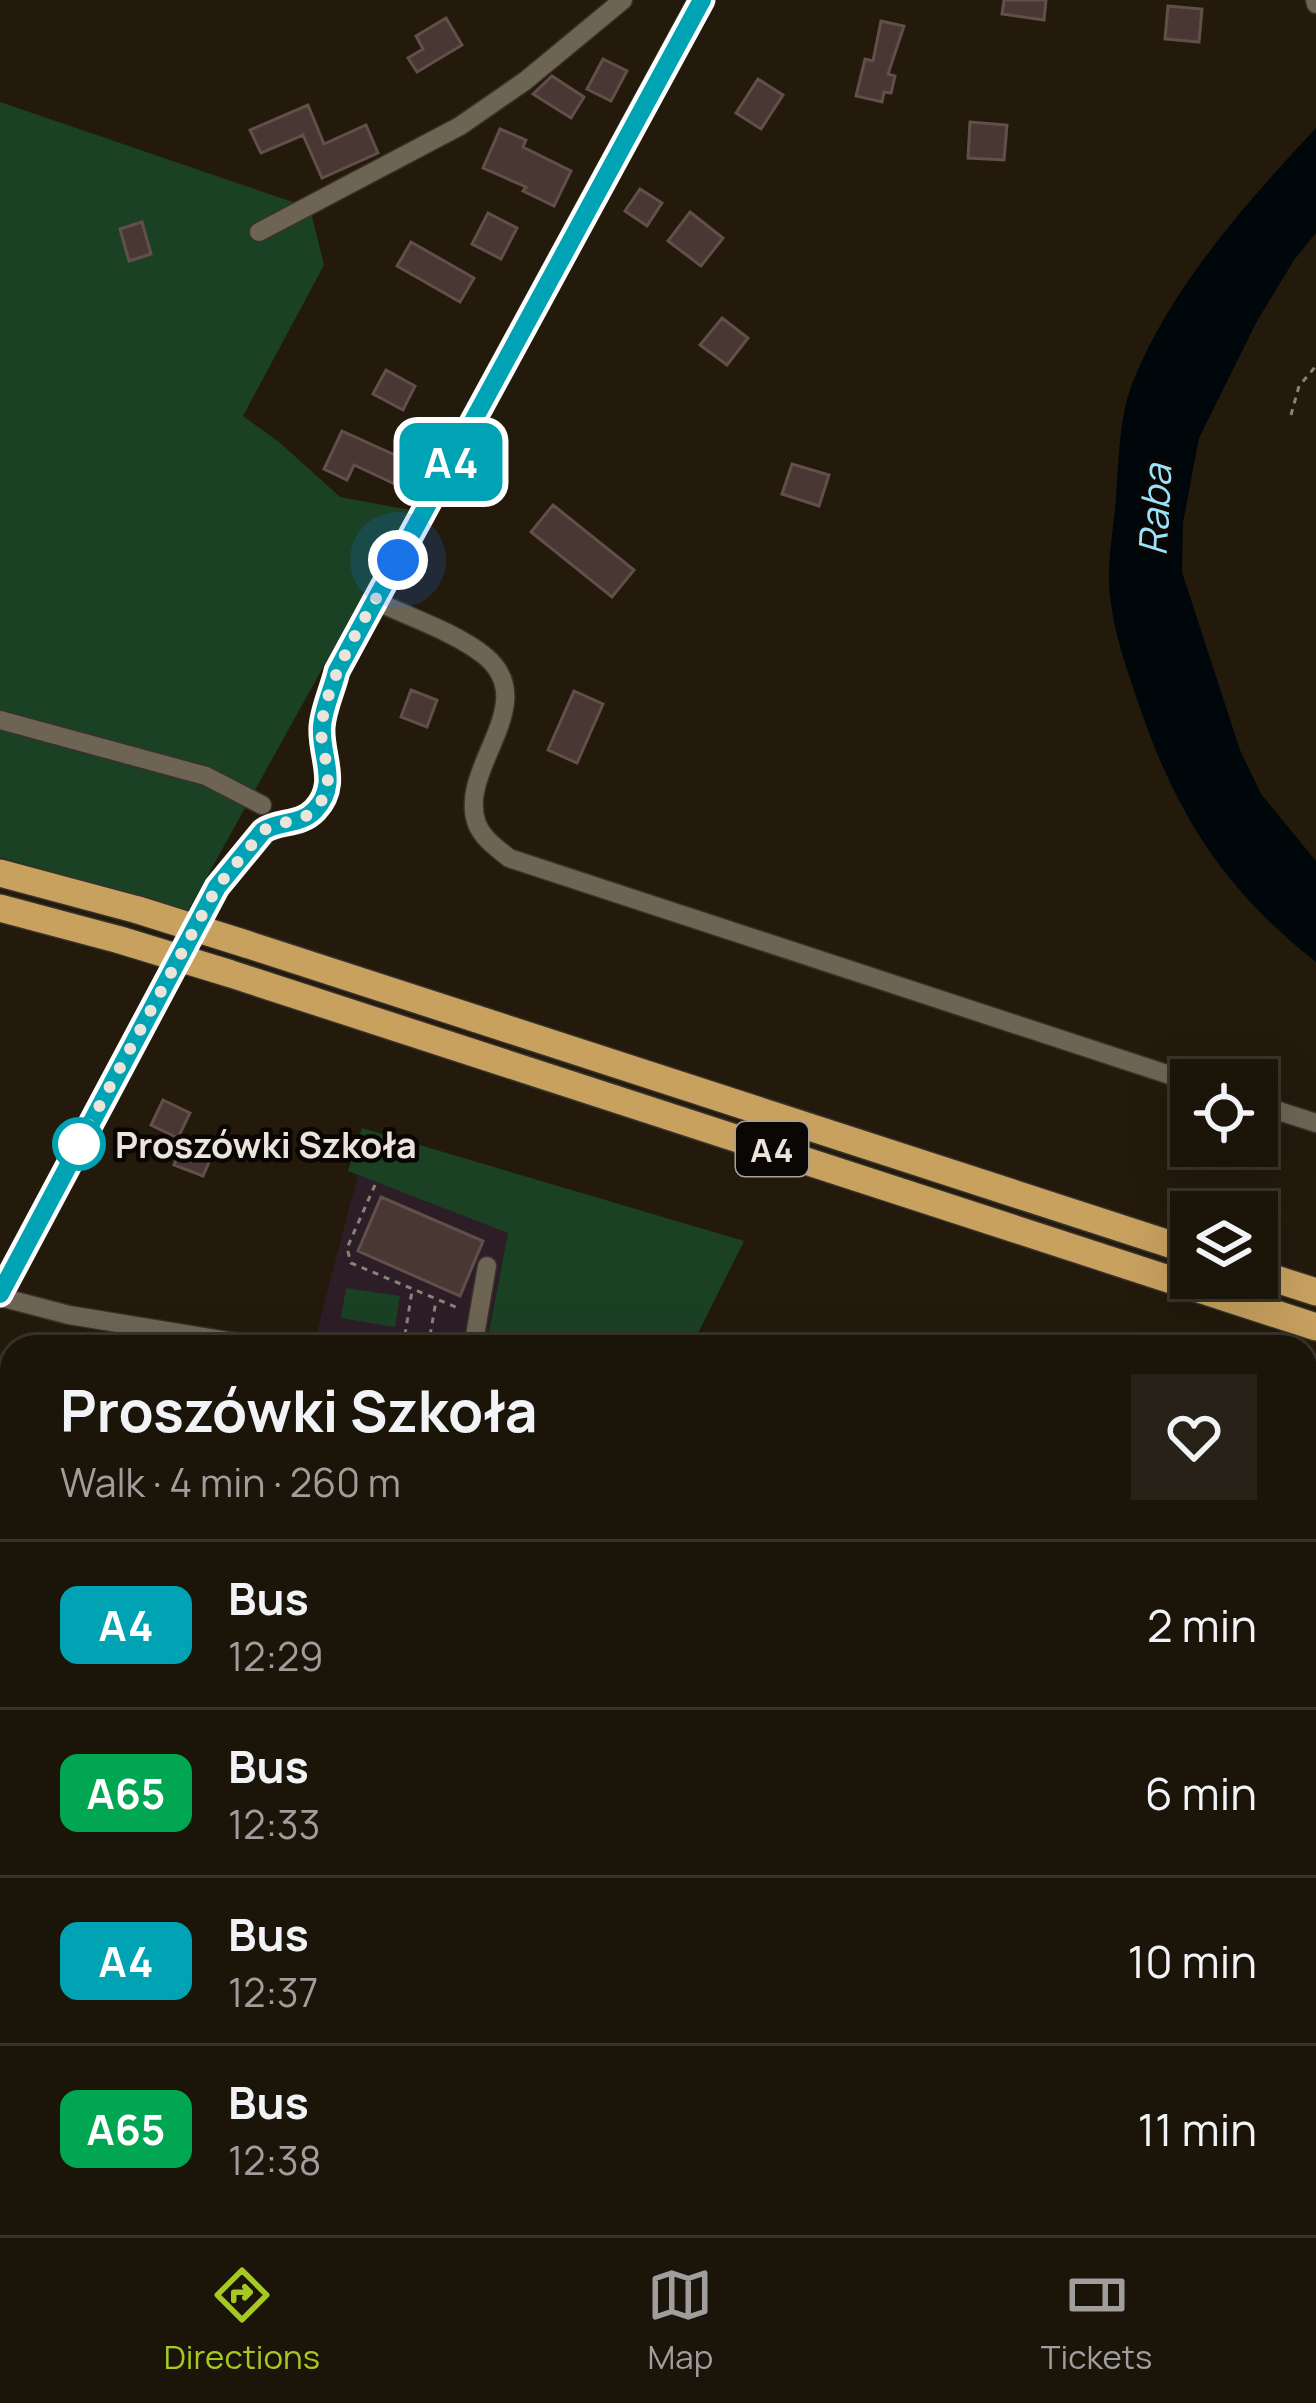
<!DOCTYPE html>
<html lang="en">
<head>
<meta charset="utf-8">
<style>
	body { margin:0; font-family:Manrope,sans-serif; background:#272117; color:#f1f3f6; height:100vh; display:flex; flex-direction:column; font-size:45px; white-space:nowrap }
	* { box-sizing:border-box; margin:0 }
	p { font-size:39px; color:#9f9e9c }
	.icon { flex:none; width:66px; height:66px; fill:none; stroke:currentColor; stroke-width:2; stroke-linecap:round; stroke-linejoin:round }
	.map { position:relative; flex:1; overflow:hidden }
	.side { position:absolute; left:0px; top:1335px; width:1317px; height:900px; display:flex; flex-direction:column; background:#1a1409; border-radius:36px 36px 0 0; box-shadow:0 12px 48px #0002,0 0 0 3px #38332a }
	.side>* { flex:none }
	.badge { padding:0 24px; border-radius:18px; font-size:42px; line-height:78px }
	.fabs { position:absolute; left:1170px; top:1059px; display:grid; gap:24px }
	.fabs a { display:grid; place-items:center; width:108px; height:108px; border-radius:0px; background:#1a1409; box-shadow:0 12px 48px #0002,0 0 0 3px #38332a; font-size:60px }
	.you { position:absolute; width:60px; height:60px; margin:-30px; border:9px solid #fff; border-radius:50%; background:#1a73e8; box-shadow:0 0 0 18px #1a73e833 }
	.map>.badge { position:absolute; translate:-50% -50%; box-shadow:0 0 0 6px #fff }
	.round { display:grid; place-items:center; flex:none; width:126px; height:126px; border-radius:0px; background:#272117 }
	.head { display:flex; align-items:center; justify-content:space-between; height:204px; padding:0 60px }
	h1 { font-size:57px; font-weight:700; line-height:90px }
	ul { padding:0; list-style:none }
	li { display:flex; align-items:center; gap:36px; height:168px; padding:0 60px; border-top:3px solid #38332a }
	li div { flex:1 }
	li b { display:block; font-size:45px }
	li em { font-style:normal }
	li .badge { min-width:132px; font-weight:700; text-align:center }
	.menu { display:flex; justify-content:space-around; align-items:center; height:168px; border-top:3px solid #38332a; background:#1a1409; font-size:33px; color:#9f9e9c }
	.menu a { display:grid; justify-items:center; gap:6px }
	.menu .active { color:#a6c822 }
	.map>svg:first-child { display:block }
	.commercial { fill:#2d1d27 }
	.green { fill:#1b4125 }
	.water { fill:#00070b }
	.building { fill:#493733; stroke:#624f4b; stroke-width:3 }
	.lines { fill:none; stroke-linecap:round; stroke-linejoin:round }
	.minor-casing { stroke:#38322c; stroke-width:21 }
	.major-casing { stroke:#38322c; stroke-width:27 }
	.highway-casing { stroke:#38322c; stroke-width:30 }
	.path { stroke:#898277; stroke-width:3; stroke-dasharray:6 6; stroke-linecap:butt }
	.minor { stroke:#6e6454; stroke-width:18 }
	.major { stroke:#a4895b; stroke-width:24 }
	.highway { stroke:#c8a15f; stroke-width:27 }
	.highway-bridge-casing { stroke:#38322c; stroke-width:30; stroke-linecap:butt }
	.highway-bridge { stroke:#c8a15f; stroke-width:27 }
	.line-casing { stroke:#fff; stroke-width:27 }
	.line { stroke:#00a3b4; stroke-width:18 }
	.walk { stroke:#eae4db; stroke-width:12; stroke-dasharray:0 21.6 }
	.stop-dot { fill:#fff; stroke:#00a3b4; stroke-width:6 }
	.labels { text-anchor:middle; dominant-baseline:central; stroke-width:9; stroke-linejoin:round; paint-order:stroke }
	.shield { fill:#090603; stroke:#a6a19a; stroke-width:3 }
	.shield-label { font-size:33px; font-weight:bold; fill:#eae4db }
	.stop-label { font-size:36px; font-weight:bold; fill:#eae4db; stroke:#090603; text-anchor:start }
	.water-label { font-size:39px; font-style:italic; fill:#9ae2fa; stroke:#090603 }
</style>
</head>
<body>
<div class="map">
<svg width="1316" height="2235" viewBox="0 0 1316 2235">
	<rect width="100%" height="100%" fill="#231a0c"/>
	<path class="commercial" d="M358,1174L508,1232L486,1347H313Z"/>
	<path class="green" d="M0,102L310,208L324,265L243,416L279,442L340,497L410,510L188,911L0,857Z
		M362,1128L744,1241L691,1347H486L508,1233L348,1171Z
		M346,1288L400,1296L395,1327L341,1318Z
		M0,1612L12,1613V1821L7,1898L0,1901Z"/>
	<path class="water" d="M1316,128V233L1294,260L1256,323L1199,438L1183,523L1182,572L1240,750L1261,794L1316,861V962C1223,889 1175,812 1138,702C1126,667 1114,634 1110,596C1106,564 1114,528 1116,496C1119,459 1119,414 1134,379C1174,283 1246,203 1316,128Z"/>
	<path class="building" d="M1004,0H1046L1044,20L1002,14Z
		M1168,6L1202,9L1199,42L1165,39Z
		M446,18L462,45L417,72L408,58L423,49L416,36Z
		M881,21L904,26L888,74L895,76L891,93L884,92L882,102L856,96L865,59L873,61Z
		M603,59L627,71L611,101L587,89Z
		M552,76L584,97L571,118L533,94Z
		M758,79L783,95L761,129L736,113Z
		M308,105L324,144L366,125L378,153L322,178L303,135L261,153L250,130Z
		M970,122L1007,125L1004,160L968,158Z
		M500,129L526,140L523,147L571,171L554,206L523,191L526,187L483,168Z
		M640,189L662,203L647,226L625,211Z
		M690,212L723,238L701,266L668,241Z
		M488,213L517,228L501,259L472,244Z
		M142,222L151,254L129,261L120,229Z
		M411,242L474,278L460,302L397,266Z
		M722,318L748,338L727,365L700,345Z
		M386,370L415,386L403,410L373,394Z
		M342,431L408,461L397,485L354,465L347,480L324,469Z
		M792,464L829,475L819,506L782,494Z
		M553,505L634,570L612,597L531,532Z
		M411,690L437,700L427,727L401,717Z
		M574,691L603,704L577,763L548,750Z
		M163,1100L190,1113L178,1138L151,1125Z
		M183,1143L212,1155L203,1176L174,1165Z
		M381,1197L483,1241L460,1296L358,1251Z"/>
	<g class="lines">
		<g class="minor-casing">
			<path id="minor" d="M1315,0L1316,4
				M259,232L460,126L525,81L623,0
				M376,601C411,618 455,632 485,656C543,704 456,769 477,824C483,839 497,848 509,858L1191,1082
				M0,720L206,776L262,805
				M1257,1104L1316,1123
				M0,1297L69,1315L264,1347
				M473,1347L487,1266
				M1305,1434L1316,1437
				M1305,1835L1316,1837
				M0,1912L12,1908"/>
		</g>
		<g class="major-casing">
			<path id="major" d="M0,1295L217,887L264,831C277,821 294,826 308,816C343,792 320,759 322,727C324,709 333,689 337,671L701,0"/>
		</g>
		<g class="highway-casing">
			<path id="highway" d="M0,873L138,910
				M0,908L120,940
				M246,944L1191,1251
				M228,973L1316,1327
				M1257,1273L1316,1292"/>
		</g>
		<path class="path" d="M1291,415L1299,386L1316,366
			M375,1185L347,1248L351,1263L458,1308
			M403,1347L412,1291
			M428,1347L436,1301"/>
		<use href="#minor" class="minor"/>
		<use href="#major" class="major"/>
		<use href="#highway" class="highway"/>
		<g class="highway-bridge-casing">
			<path id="highway-bridge" d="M138,910L246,944
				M120,940L228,973"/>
		</g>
		<use href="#highway-bridge" class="highway-bridge"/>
	</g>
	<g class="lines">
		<g class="line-casing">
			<path id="line" d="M0,1294L217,887L263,831C279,820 300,826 315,810C340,784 320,756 322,727C323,709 333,689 337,671L702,0"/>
		</g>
		<use href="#line" class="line"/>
		<path class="walk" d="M79,1144L217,887L263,831C281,818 305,826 320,803C339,775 317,751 322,722C332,664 371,610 398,560"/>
	</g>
	<circle class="stop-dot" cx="79" cy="1144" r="24"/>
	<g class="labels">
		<rect class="shield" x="736" y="1122" width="72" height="54" rx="9"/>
		<g class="shield-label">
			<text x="772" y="1149">A4</text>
		</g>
		<g class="stop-label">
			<text x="115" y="1144">Proszówki Szkoła</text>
		</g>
		<g class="water-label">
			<text transform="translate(1154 510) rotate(-87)">Raba</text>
		</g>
	</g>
</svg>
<div class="fabs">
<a><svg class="icon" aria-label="locate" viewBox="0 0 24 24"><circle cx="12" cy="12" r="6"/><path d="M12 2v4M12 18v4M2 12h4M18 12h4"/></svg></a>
<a><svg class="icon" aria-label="layers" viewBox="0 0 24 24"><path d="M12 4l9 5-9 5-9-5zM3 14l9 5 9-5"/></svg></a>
</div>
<div class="you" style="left:398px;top:560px"></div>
<b class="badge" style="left:451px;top:462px;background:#00a3b4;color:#fff">A4</b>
<section class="side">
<div class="head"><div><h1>Proszówki Szkoła</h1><p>Walk · 4 min · 260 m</p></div><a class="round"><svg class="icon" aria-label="heart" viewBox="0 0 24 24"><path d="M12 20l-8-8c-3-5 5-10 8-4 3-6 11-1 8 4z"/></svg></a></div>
<ul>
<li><span class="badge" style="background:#00a3b4;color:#fff">A4</span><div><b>Bus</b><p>12:29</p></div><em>2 min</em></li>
<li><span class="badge" style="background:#00a651;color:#fff">A65</span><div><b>Bus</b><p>12:33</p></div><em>6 min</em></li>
<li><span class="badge" style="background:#00a3b4;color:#fff">A4</span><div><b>Bus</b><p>12:37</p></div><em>10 min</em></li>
<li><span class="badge" style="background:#00a651;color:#fff">A65</span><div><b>Bus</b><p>12:38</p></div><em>11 min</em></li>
</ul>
</section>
</div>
<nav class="menu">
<a class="active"><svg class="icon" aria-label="directions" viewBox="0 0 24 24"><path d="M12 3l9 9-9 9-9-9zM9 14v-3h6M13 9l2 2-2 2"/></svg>Directions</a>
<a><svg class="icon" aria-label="map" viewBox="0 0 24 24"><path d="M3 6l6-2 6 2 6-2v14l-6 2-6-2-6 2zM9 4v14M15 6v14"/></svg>Map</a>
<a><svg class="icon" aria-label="tickets" viewBox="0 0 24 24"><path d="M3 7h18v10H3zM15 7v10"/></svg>Tickets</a>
</nav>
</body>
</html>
